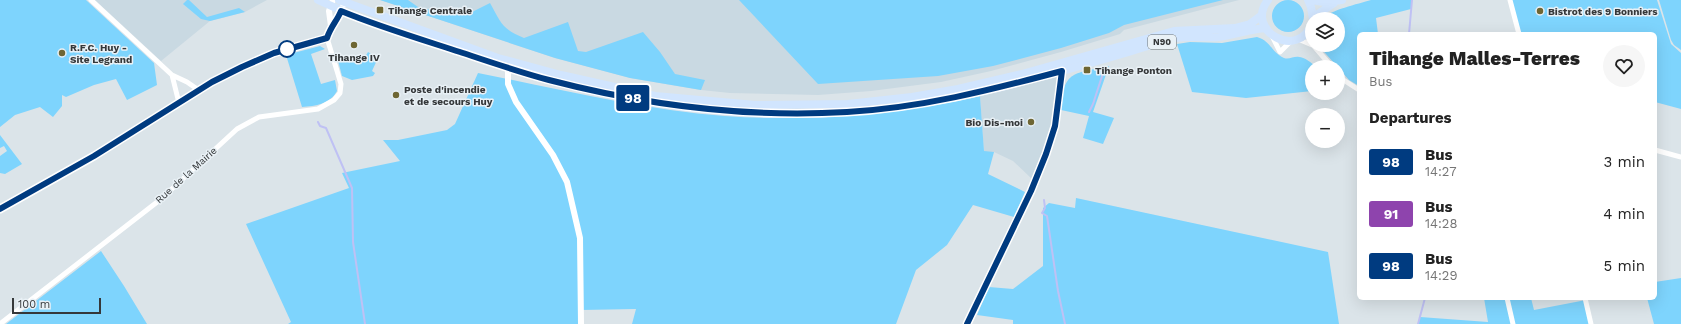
<!DOCTYPE html>
<html lang="en">
<head>
<meta charset="utf-8">
<style>
	body { margin:0; font-family:"Work Sans",sans-serif; background:#f6f6f6; color:#222; height:100vh; display:flex; flex-direction:column; font-size:15px; white-space:nowrap }
	* { box-sizing:border-box; margin:0 }
	p { font-size:13px; color:#767676 }
	.icon { flex:none; width:22px; height:22px; fill:none; stroke:currentColor; stroke-width:2; stroke-linecap:round; stroke-linejoin:round }
	.map { position:relative; flex:1; overflow:hidden }
	.side { position:absolute; left:1357px; top:32px; width:300px; height:268px; display:flex; flex-direction:column; background:#fff; border-radius:6px; box-shadow:0 4px 16px #0002 }
	.side>* { flex:none }
	.badge { padding:0 8px; border-radius:3px; font-size:14px; line-height:26px }
	.fabs { position:absolute; left:1305px; top:12px; display:grid; gap:8px }
	.fabs a { display:grid; place-items:center; width:40px; height:40px; border-radius:50%; background:#fff; box-shadow:0 4px 16px #0002; font-size:20px }
	.scale { position:absolute; left:12px; bottom:10px; width:89px; box-sizing:border-box; padding-left:4px; border:2px solid #35383a; border-top:0; font-size:11px; line-height:14px; white-space:nowrap; color:#35383a; -webkit-text-stroke:3px #e9f1f6; paint-order:stroke }
	.map>.badge { position:absolute; translate:-50% -50%; box-shadow:0 0 0 2px #fff }
	h2 { padding:0 12px; font-size:15px; line-height:36px }
	.round { display:grid; place-items:center; flex:none; width:42px; height:42px; border-radius:21px; background:#f6f6f6 }
	.summary { display:flex; align-items:center; justify-content:space-between; height:68px; padding:0 12px }
	h1 { font-size:19px; font-weight:800; line-height:30px }
	ul { padding:0; list-style:none }
	li { display:flex; align-items:center; gap:12px; height:52px; padding:0 12px }
	li div { flex:1 }
	li b { display:block; font-size:15px }
	li em { font-style:normal }
	li .badge { min-width:44px; font-weight:700; text-align:center }
	.map>svg:first-child { display:block }
	.built { fill:#c9d9e2 }
	.green { fill:#7ed4fd }
	.lines { fill:none; stroke-linecap:round; stroke-linejoin:round }
	.stream { stroke:#bfc1f4; stroke-width:2 }
	.minor { stroke:#fff; stroke-width:5 }
	.tertiary { stroke:#fff; stroke-width:6 }
	.primary { stroke:#d1e5fe; stroke-width:8 }
	.line-casing { stroke:#fff; stroke-width:9 }
	.line { stroke:#003b80; stroke-width:6 }
	.poi-dot { fill:#6e6633; stroke:#e9f1f6; stroke-width:1.5 }
	.stop-dot { fill:#fff; stroke:#003b80; stroke-width:2 }
	.labels { text-anchor:middle; dominant-baseline:central; stroke-width:3; stroke-linejoin:round; paint-order:stroke }
	.shield { fill:#e9f1f6; stroke:#6b7072; stroke-width:1 }
	.shield-label { font-size:9px; font-weight:bold; fill:#35383a }
	.poi-label { font-size:10px; font-weight:bold; fill:#35383a; stroke:#e9f1f6; text-anchor:start }
	.street-label { font-size:10px; fill:#35383a; stroke:#e9f1f6 }
</style>
</head>
<body>
<div class="map">
<svg width="1681" height="324" viewBox="0 0 1681 324">
	<rect width="100%" height="100%" fill="#dbe4e9"/>
	<path class="built" d="M95,0H267L245,12L210,21L161,61Z
		M380,0H1239L1124,30L1120,34L1061,52L991,71L941,82L871,91L818,95L730,93L701,90L630,78L555,58Z
		M1061,76L1066,80L1062,92L1061,110L1039,179H1032L1013,161L994,152H984L980,96Z"/>
	<path class="green" d="M0,0H86L154,63L157,85L127,100L116,79L94,85L66,97L62,95V106L53,117L40,107L15,115L0,127Z
		M187,0H189L207,17L239,8L245,12L210,21L201,19L183,4Z
		M380,0H408L418,7L446,13H470L490,3C501,23 502,29 524,38L568,22L578,51L586,52L643,32L660,52L675,74L705,80L701,90L630,78L555,58Z
		M739,0H1223L1124,25L1109,33L1061,48L993,66L938,76L818,84Z
		M1371,0H1412L1411,9L1376,18L1378,34H1359V86L1349,80L1318,45H1338V19H1322C1330,10 1358,4 1371,0Z
		M1510,0H1657L1671,44L1681,53V109L1655,102V34H1519Z
		M1659,0H1681V50L1674,45L1671,40Z
		M1272 16a16 16 0 1 1 32 0a16 16 0 1 1-32 0Z
		M1257,37C1271,41 1271,52 1284,58C1289,60 1294,56 1299,57C1304,57 1312,63 1316,67H1312V91L1246,98L1192,92L1177,44L1190,42L1222,43Z
		M320,46L325,49L311,54L321,84L335,80L337,91C330,104 316,106 302,107L286,55Z
		M368,52L378,58L372,71L375,73L373,76L352,80L342,76L336,53H339L341,59L356,55L364,59Z
		M1109,66L1093,112L1114,118L1103,144L1083,138L1089,116L1061,110C1063,69 1075,74 1109,66Z
		M478,73C560,89 642,110 725,116C811,122 896,115 980,96L984,151L994,152L988,174L1025,192L1014,217L973,205L947,245L916,270L896,324H632L636,309L581,310L579,324H288L291,322L246,224L349,188L342,173L400,161L383,140H398L447,130L455,124Z
		M0,135L22,164L5,174L0,173V156L7,151L4,146L0,148Z
		M1076,198L1328,252L1339,324H1013V320L977,315L989,287L1013,289L1043,266V208L1049,203L1075,208Z
		M101,251L124,286L147,324H6Z
		M1681,278V324H1654L1647,298H1655V282Z
		M1484,298H1531L1534,310L1586,300L1591,324H1418L1420,317L1488,322Z"/>
	<g class="lines">
		<path class="stream" d="M1409,34L1412,0
			M1089,112L1093,104L1105,67
			M318,122L320,126L326,128L352,188L353,242L365,324
			M1044,200L1045,208L1042,213L1047,216L1058,291L1065,324
			M1418,324L1425,298"/>
		<path class="minor" d="M91,0L172,75L187,82L200,91
			M1510,0L1519,34
			M1311,28L1312,41
			M1272,36L1280,52L1291,41
			M1298,39L1312,45
			M1313,45L1332,67
			M1338,74L1342,79L1359,90
			M172,75L179,103
			M1655,150L1681,157
			M1507,298L1513,324
			M1585,298L1591,324
			M0,324L161,199L237,129L259,117L318,109L334,100L340,93L341,84L327,38"/>
		<path class="tertiary" d="M331,26L329,11L333,0
			M508,68V84L516,102L553,155L567,182L580,238L581,324
			M0,209L94,156L212,82L242,67L274,53L327,38L331,26L338,18L344,3
			M967,324L1031,191L1046,154L1055,126L1062,69"/>
		<path class="primary" d="M318,0C363,21 411,37 459,52C489,61 518,72 548,80C644,106 748,119 847,112C960,105 1068,69 1176,38C1190,36 1205,38 1219,37C1235,35 1250,29 1266,28
			M339,0L498,58L561,75L655,96L755,105L848,104L912,97L958,89L1022,74L1174,31L1235,28L1250,24L1262,15
			M1268,0C1244,31 1299,61 1312,23
			M1308,0L1311,7L1313,19
			M1311,0L1324,2L1342,0
			M1314,19L1318,14L1334,3"/>
	</g>
	<g class="lines">
		<g class="line-casing">
			<path id="line" d="M0,209L94,156L212,82L242,67L274,53L327,38C331,26 337,21 341,11C380,27 420,39 460,52C490,62 519,72 549,80C645,105 747,118 847,112C920,108 991,90 1062,71L1055,126L1046,154L1031,191L967,324"/>
		</g>
		<use href="#line" class="line"/>
	</g>
	<g class="poi-dot">
		<rect x="376" y="6" width="8" height="8" rx="2"/>
		<circle cx="1540" cy="11" r="4"/>
		<circle cx="354" cy="45" r="4"/>
		<circle cx="62" cy="53" r="4"/>
		<rect x="1083" y="66" width="8" height="8" rx="2"/>
		<circle cx="396" cy="95" r="4"/>
		<circle cx="1031" cy="122" r="4"/>
	</g>
	<circle class="stop-dot" cx="287" cy="49" r="8"/>
	<g class="labels">
		<rect class="shield" x="1148" y="35" width="28" height="14" rx="3"/>
		<g class="shield-label">
			<text x="1162" y="42">N90</text>
		</g>
		<g class="poi-label">
			<text x="388" y="10">Tihange Centrale</text>
			<text x="1548" y="11">Bistrot des 9 Bonniers</text>
			<text x="70" y="47">R.F.C. Huy -<tspan x="70" dy="12">Site Legrand</tspan></text>
			<text x="354" y="57" text-anchor="middle">Tihange IV</text>
			<text x="1095" y="70">Tihange Ponton</text>
			<text x="404" y="89">Poste d'incendie<tspan x="404" dy="12">et de secours Huy</tspan></text>
			<text x="1023" y="122" text-anchor="end">Bio Dis-moi</text>
		</g>
		<g class="street-label">
			<text transform="translate(186 175) rotate(-42)">Rue de la Mairie</text>
		</g>
	</g>
</svg>
<div class="fabs">
<a><svg class="icon" aria-label="layers" viewBox="0 0 24 24"><path d="M12 4l9 5-9 5-9-5zM3 14l9 5 9-5"/></svg></a>
<a>+</a>
<a>−</a>
</div>
<div class="scale">100 m</div>
<b class="badge" style="left:633px;top:98px;background:#003b80;color:#fff">98</b>
<section class="side">
<div class="summary"><div><h1>Tihange Malles-Terres</h1><p>Bus</p></div><a class="round"><svg class="icon" aria-label="heart" viewBox="0 0 24 24"><path d="M12 20l-8-8c-3-5 5-10 8-4 3-6 11-1 8 4z"/></svg></a></div>
<h2>Departures</h2>
<ul>
<li><span class="badge" style="background:#003b80;color:#fff">98</span><div><b>Bus</b><p>14:27</p></div><em>3 min</em></li>
<li><span class="badge" style="background:#8e44ad;color:#fff">91</span><div><b>Bus</b><p>14:28</p></div><em>4 min</em></li>
<li><span class="badge" style="background:#003b80;color:#fff">98</span><div><b>Bus</b><p>14:29</p></div><em>5 min</em></li>
</ul>
</section>
</div>
</body>
</html>
